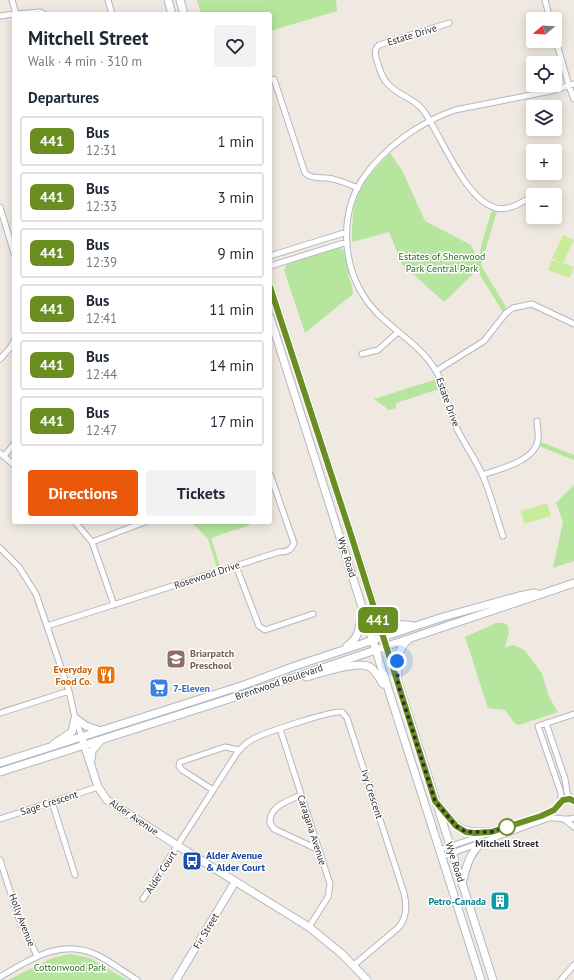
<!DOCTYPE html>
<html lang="en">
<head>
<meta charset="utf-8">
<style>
	body { margin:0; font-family:"PT Sans",sans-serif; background:#f2f2f3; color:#1f2937; height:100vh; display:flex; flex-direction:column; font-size:15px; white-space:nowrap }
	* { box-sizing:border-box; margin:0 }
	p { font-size:13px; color:#747a83 }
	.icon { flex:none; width:22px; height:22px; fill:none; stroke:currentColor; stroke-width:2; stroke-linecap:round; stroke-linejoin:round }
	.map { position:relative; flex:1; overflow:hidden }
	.details { position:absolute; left:12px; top:12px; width:260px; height:512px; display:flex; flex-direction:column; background:#fff; border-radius:4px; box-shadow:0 2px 10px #0003 }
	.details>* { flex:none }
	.badge { padding:0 8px; border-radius:6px; font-size:14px; line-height:26px }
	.needle { width:26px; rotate:252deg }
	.fabs { position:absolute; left:526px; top:12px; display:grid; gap:8px }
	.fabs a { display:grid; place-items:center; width:36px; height:36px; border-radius:4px; background:#fff; box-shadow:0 2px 10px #0003; font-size:20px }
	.you { position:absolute; width:20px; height:20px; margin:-10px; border:3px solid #fff; border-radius:50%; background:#1a73e8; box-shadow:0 0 0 6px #1a73e833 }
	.map>.badge { position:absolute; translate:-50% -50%; box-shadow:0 0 0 2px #fff }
	h2 { padding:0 16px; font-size:15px; line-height:36px }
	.round { display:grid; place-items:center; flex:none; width:42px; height:42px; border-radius:4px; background:#f2f2f3 }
	.headline { display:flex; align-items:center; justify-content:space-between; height:68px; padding:0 16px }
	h1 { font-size:19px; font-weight:600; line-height:30px }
	.button { display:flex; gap:8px; margin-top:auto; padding:8px 16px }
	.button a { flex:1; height:46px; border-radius:4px; background:#ea580c; color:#fff; font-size:16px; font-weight:600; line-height:46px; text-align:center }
	.button a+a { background:#f2f2f3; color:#1f2937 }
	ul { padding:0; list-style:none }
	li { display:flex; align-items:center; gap:12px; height:50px; margin:0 8px 6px; padding:0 8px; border:2px solid #e0e1e3; border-radius:4px }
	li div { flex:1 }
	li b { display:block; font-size:15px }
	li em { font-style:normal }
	li .badge { min-width:44px; font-weight:700; text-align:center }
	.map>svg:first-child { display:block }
	.green { fill:#b6e59e }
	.pitch { fill:#c9ec9a }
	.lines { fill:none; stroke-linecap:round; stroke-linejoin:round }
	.street-casing { stroke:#b4b7c1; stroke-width:7 }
	.secondary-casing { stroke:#b4b7c1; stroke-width:9 }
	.street { stroke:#fff; stroke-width:5 }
	.secondary { stroke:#fff; stroke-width:7 }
	.line-casing { stroke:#fff; stroke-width:9 }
	.line { stroke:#6b8e23; stroke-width:6 }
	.walk { stroke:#2e2e2e; stroke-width:4; stroke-dasharray:0 7.2 }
	.stop-dot { fill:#fff; stroke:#6b8e23; stroke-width:2 }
	.labels { text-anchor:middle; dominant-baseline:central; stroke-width:3; stroke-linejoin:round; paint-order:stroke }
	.street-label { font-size:10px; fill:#2e2e2e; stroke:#fff }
	.park-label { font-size:10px; fill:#2c6e1b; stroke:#fff }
	.education-label { font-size:10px; font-weight:bold; fill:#785e54; stroke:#fff; text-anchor:start }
	.food-label { font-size:10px; font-weight:bold; fill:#c56008; stroke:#fff; text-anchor:end }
	.shop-label { font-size:10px; font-weight:bold; fill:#366cbe; stroke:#fff; text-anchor:start }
	.stop-label { font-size:10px; font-weight:bold; fill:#2e2e2e; stroke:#fff }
	.transit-label { font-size:10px; font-weight:bold; fill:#164399; stroke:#fff; text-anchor:start }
	.culture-label { font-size:10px; font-weight:bold; fill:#0d838f; stroke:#fff; text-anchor:end }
</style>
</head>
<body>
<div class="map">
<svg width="574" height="980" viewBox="0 0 574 980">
	<rect width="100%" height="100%" fill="#efe9e1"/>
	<path class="green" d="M197,0H336L337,11L270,31V14H201Z
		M390,153L402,170L425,221L471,245L478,260L483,239L492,210L497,211L481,265L506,307L503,312L477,270L444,302L402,264L389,232L352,242C352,225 352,208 359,192C365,178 380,164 390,153Z
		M336,247L343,249L350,273L348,275L352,286L353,294L305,333L284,270L287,264L293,263L294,261Z
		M437,379L439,389L396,403V408L389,410L374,399Z
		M541,442L574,455V460L539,446Z
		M574,485V561L553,568L563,522L556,503Z
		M191,522H249L250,525L211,538L220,567L217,568L208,539Z
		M496,623H504L508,626L509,633L505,647L514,645L524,650L534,662L542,674L549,697L558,712L519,725L515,724L505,710L488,708L465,637Z
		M71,954L90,958L127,980H8L52,958Z"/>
	<path class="pitch" d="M563,235L574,240L563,263L574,267L570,278L548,270L552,260L561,263L552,258Z
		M547,503L551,516L524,524L521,511Z"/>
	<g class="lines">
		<g class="street-casing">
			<path id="street" d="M12,0L16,14
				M108,0L112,14
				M545,0L550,19
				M15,14L40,12L44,14
				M0,16L14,14
				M449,23L379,45C374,50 375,54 377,61C380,70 382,79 389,85C399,96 414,98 423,110C442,136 464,199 496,208C507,211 519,204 528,199
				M555,37L569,86L574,99
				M274,79L305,173C311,179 319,177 327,178C338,179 348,184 358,188
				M0,207L14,253
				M270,256L347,232
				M270,266L347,242
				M362,354L378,350L398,332
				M0,359L10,348L14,341
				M436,371L484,341L506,313L513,308L532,304L574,324
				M0,453L14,465
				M4,456L14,444
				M482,475C500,469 535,461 538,440C539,434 537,427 537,421
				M75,522L92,542L114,605
				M503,536C496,516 491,495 483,476C475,458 463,442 455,425C447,408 446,387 436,371C419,341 384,327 365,298C342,264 340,214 362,180C383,148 420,122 455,110L551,91L574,84
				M92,542L145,522
				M0,548L19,567L36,594L69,691L75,718L82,737
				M236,566L259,626L265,630L313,614
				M47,626L279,552C286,552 291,551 294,543L270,474
				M0,713L69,691
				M546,723L565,779L567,792L570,799
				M280,729L330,884L328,897L309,927
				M213,790L182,770L179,766L180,762L225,747L239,750
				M301,795C288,801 269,806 270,823L274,829L319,850
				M52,802L75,875
				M561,802V793L538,726L574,714
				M0,819L98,787
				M565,820L574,827
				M439,850L541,816C547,813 553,811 557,807C563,802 565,797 574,801
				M441,857L549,818C557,817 566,821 574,818
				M0,860L18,916L37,956
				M143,899L237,753C241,748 246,743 253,739C264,733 332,710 342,712L347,718L404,893C407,905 407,917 399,927L354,965
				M0,977C31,959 61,938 97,955C111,962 124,972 137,980
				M561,980L574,965"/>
		</g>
		<g class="secondary-casing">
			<path id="secondary" d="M168,0L172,14
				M180,0L184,14
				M270,287L352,538L493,980
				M270,317C341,538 409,759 481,980
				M376,613C391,628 396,623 414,626
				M347,646C361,637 359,625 362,610
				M398,675C397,661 397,649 409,639
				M306,677C321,673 358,660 370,667C376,671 379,678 383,684
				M83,741L98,787L107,800L178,846L309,927L342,954L367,980
				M54,744L72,732L75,718L86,726L101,731
				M91,760L92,751L101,740
				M0,763L241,686L295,666L443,617L519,596L535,593
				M0,772L263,688L574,583
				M438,804C458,829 458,833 491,832
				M462,883C467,866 468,856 481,843
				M176,980L235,882"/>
		</g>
		<use href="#street" class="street"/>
		<use href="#secondary" class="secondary"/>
	</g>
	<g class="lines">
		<g class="line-casing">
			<path id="line" d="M270,287L352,538L435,801L456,826L466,832L475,833L491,832L541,816L554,810L563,800L570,799L574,801"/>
		</g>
		<use href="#line" class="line"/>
		<path class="walk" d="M397,661L398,685L435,801L456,826L466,832H491L507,827"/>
	</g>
	<defs>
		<g id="school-square" transform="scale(1)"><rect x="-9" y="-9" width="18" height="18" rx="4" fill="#8d6e63" stroke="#fff"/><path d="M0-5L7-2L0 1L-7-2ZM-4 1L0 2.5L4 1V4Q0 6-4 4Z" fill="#fff"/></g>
		<g id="restaurant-square" transform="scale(1)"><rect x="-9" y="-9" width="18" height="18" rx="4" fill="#e8710a" stroke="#fff"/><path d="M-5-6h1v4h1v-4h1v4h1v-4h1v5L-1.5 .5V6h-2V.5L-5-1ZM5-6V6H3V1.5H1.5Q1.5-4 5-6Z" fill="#fff"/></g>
		<g id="supermarket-square" transform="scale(1)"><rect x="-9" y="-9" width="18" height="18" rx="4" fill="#3f7fe0" stroke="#fff"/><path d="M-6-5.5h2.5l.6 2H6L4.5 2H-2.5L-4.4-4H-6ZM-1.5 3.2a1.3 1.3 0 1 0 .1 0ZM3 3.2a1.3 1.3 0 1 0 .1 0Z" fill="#fff"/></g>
		<g id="bus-square" transform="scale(1)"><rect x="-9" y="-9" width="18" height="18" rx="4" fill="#1a4fb4" stroke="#fff"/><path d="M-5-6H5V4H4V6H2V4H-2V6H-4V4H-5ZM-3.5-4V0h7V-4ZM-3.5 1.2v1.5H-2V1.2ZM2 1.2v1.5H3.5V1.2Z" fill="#fff"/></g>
		<g id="building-square" transform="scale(1)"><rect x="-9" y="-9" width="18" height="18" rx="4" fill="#0f9aa8" stroke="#fff"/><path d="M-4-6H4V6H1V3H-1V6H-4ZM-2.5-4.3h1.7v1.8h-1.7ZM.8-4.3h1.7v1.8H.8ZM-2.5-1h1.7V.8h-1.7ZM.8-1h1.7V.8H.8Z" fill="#fff"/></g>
	</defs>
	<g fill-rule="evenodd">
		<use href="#school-square" x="176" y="659"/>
		<use href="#restaurant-square" x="106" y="675"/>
		<use href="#supermarket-square" x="159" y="688"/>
		<use href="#bus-square" x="192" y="861"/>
		<use href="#building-square" x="500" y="901"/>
	</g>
	<circle class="stop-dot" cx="507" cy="827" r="8"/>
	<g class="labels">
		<g class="street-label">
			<text transform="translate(412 35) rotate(-17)">Estate Drive</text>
			<text transform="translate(448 402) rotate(70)">Estate Drive</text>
			<text transform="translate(347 557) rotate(73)">Wye Road</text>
			<text transform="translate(207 575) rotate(-18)">Rosewood Drive</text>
			<text transform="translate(279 682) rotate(-19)">Brentwood Boulevard</text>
			<text transform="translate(372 794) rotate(72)">Ivy Crescent</text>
			<text transform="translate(49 803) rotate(-18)">Sage Crescent</text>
			<text transform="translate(134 817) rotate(34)">Alder Avenue</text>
			<text transform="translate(312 830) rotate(72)">Caragana Avenue</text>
			<text transform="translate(455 862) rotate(72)">Wye Road</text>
			<text transform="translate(161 872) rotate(-57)">Alder Court</text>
			<text transform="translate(22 920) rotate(69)">Holly Avenue</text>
			<text transform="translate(206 931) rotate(-59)">Fir Street</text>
		</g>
		<g class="park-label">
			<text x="442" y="256">Estates of Sherwood<tspan x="442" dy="12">Park Central Park</tspan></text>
			<text x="70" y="967">Cottonwood Park</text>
		</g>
		<g class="education-label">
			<text x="190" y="653">Briarpatch<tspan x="190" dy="12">Preschool</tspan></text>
		</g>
		<g class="food-label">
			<text x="92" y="669">Everyday<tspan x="92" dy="12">Food Co.</tspan></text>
		</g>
		<g class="shop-label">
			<text x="173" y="688">7-Eleven</text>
		</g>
		<g class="stop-label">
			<text x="507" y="843">Mitchell Street</text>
		</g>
		<g class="transit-label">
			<text x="206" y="855">Alder Avenue<tspan x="206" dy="12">&amp; Alder Court</tspan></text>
		</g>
		<g class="culture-label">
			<text x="486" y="901">Petro-Canada</text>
		</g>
	</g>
</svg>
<div class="fabs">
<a><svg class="needle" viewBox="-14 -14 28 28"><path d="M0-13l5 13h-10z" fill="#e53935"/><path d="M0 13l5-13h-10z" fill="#747a83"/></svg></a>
<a><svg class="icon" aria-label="locate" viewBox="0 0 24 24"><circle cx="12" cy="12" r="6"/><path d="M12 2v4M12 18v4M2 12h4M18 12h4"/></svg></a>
<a><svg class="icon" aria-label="layers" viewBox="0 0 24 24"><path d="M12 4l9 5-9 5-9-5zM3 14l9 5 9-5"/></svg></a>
<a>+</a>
<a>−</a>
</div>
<div class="you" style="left:397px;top:661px"></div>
<b class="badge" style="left:378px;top:620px;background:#6b8e23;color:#fff">441</b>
<section class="details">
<div class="headline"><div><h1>Mitchell Street</h1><p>Walk · 4 min · 310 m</p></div><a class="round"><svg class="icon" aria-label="heart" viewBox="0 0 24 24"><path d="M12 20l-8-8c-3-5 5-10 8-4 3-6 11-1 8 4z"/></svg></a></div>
<h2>Departures</h2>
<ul>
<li><span class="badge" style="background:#6b8e23;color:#fff">441</span><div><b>Bus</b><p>12:31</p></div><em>1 min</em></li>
<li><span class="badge" style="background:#6b8e23;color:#fff">441</span><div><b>Bus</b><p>12:33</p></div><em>3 min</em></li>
<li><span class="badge" style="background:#6b8e23;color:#fff">441</span><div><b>Bus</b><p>12:39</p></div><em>9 min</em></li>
<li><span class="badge" style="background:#6b8e23;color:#fff">441</span><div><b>Bus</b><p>12:41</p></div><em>11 min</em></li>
<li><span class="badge" style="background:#6b8e23;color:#fff">441</span><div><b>Bus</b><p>12:44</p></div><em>14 min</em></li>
<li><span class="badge" style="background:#6b8e23;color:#fff">441</span><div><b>Bus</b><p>12:47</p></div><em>17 min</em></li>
</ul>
<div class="button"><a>Directions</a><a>Tickets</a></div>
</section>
</div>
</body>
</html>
